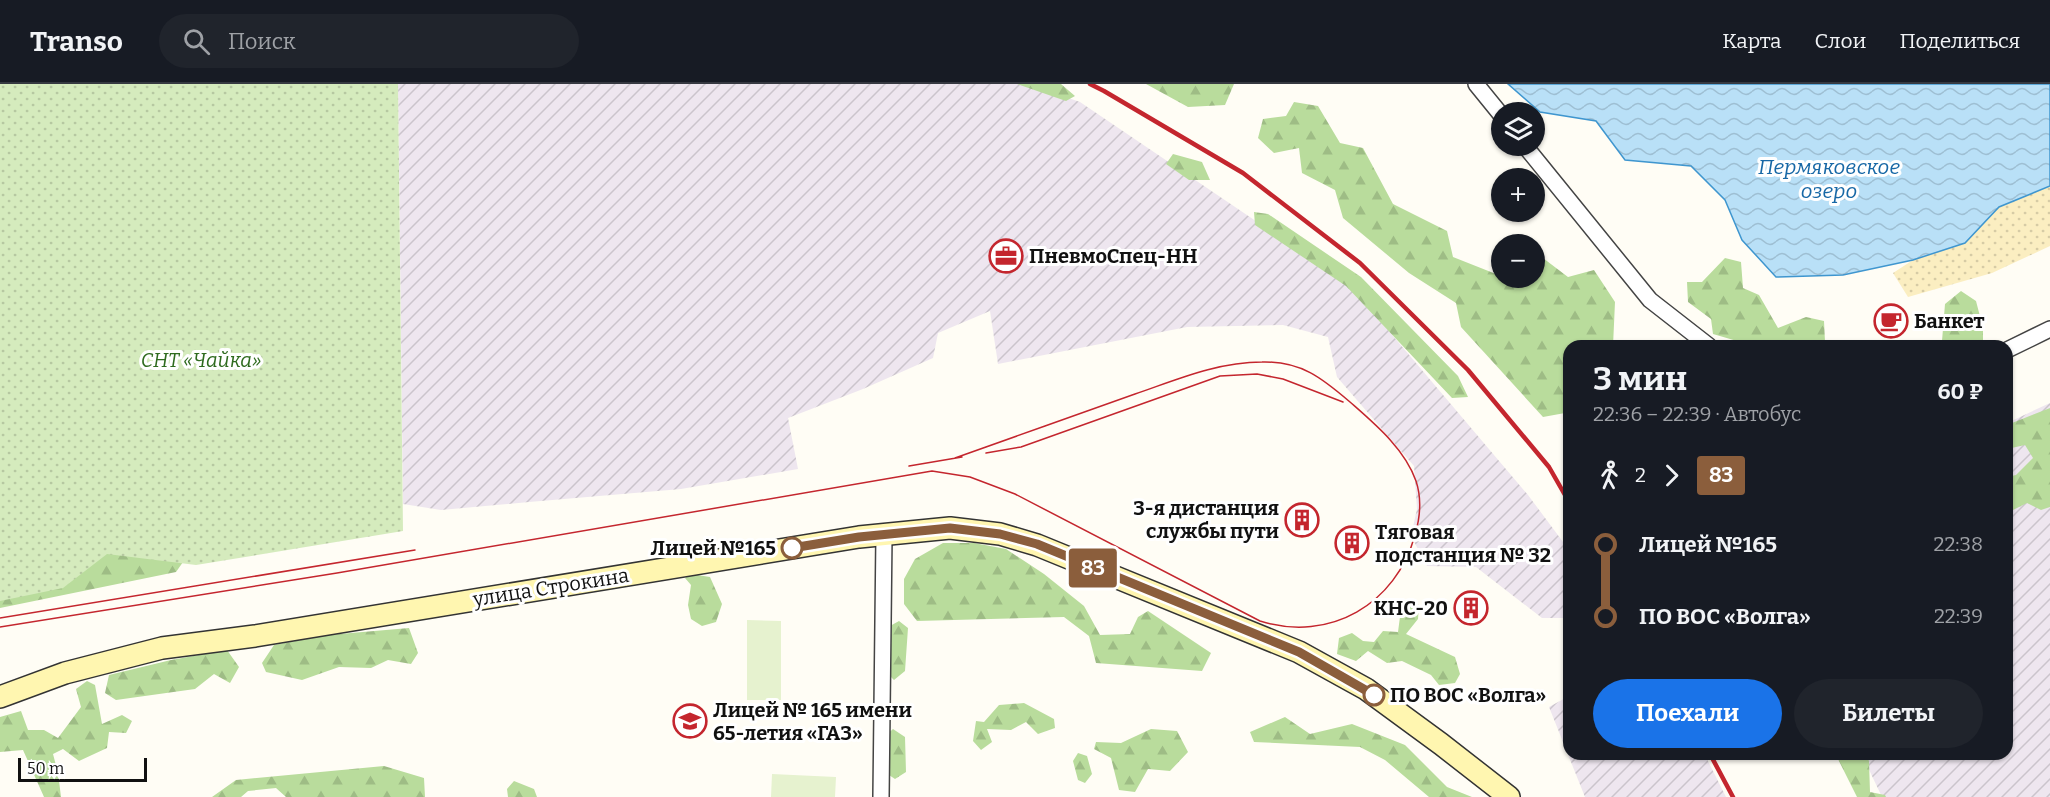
<!DOCTYPE html>
<html lang="ru">
<head>
<meta charset="utf-8">
<style>
	body { margin:0; font-family:Bitter,serif; background:#20242c; color:#f1f3f6; height:100vh; display:flex; flex-direction:column; font-size:22px; white-space:nowrap }
	* { box-sizing:border-box; margin:0 }
	p { font-size:20px; color:#9ea1a6 }
	.icon { flex:none; width:33px; height:33px; fill:none; stroke:currentColor; stroke-width:2; stroke-linecap:round; stroke-linejoin:round }
	.map { position:relative; flex:1; overflow:hidden }
	.details { position:absolute; left:1563px; top:256px; width:450px; height:420px; display:flex; flex-direction:column; background:#171b24; border-radius:18px; box-shadow:0 2px 4px #0004 }
	.details>* { flex:none }
	.badge { padding:0 12px; border-radius:4px; font-size:21px; line-height:39px }
	.controls { position:absolute; left:1491px; top:18px; display:grid; gap:12px }
	.controls a { display:grid; place-items:center; width:54px; height:54px; border-radius:50%; background:#171b24; box-shadow:0 2px 4px #0004; font-size:30px }
	.scale { position:absolute; left:18px; bottom:15px; width:129px; box-sizing:border-box; padding-left:6px; border:3px solid #111; border-top:0; font-size:16px; line-height:21px; white-space:nowrap; color:#111; -webkit-text-stroke:4px #fff; paint-order:stroke }
	.map>.badge { position:absolute; translate:-50% -50%; box-shadow:0 0 0 3px #fff }
	.legs { display:flex; align-items:center; gap:9px; height:66px; padding:0 30px; font-size:20px }
	.legs p { margin-inline-start:auto }
	.overview { display:flex; align-items:center; justify-content:space-between; height:102px; padding:0 30px }
	h1 { font-size:33px; font-weight:700; line-height:45px }
	.cta { display:flex; gap:12px; margin-top:auto; padding:12px 30px }
	.cta a { flex:1; height:69px; border-radius:36px; background:#1a73e8; color:#fff; font-size:24px; font-weight:700; line-height:69px; text-align:center }
	.cta a+a { background:#20242c; color:#f1f3f6 }
	ul { padding:0 30px; list-style:none }
	li { display:flex; align-items:center; gap:21px; height:72px; font-size:22px }
	li i { display:grid; place-items:center; width:9px; height:100%; margin:0 8px; background:currentColor }
	li i::after { content:''; width:15px; height:15px; margin:-8px; border:4px solid; border-radius:50%; background:#171b24 }
	li p { margin-inline-start:auto }
	li:first-child i { background:linear-gradient(#0000 50%,currentColor 0) }
	li:last-child i { background:linear-gradient(currentColor 50%,#0000 0) }
	header { display:flex; align-items:center; gap:36px; box-sizing:border-box; height:84px; padding:0 30px; background:#171b24; border-bottom:2px solid #363941 }
	header strong { font-size:28px }
	nav { display:flex; gap:33px; margin-inline-start:auto; font-size:21px }
	.search { width:420px; height:54px; background:#20242c; display:flex; align-items:center; gap:15px; box-sizing:border-box; padding:0 21px; border-radius:33px; color:#9ea1a6; font-size:22px }
	.map>svg:first-child { display:block }
	.industrial { fill:url(#industrial-furrows) }
	.forest { fill:url(#forest-firs) }
	.sand { fill:url(#sand-dots) }
	.garden { fill:url(#garden-dots) }
	.pitch { fill:#e6f2cf }
	.water { fill:url(#water-waves); stroke:#3f96cf; stroke-width:1.5 }
	.lines { fill:none; stroke-linecap:round; stroke-linejoin:round }
	.street-casing { stroke:#444; stroke-width:18 }
	.secondary-casing { stroke:#333; stroke-width:24 }
	.street { stroke:#fff; stroke-width:15 }
	.secondary { stroke:#fff6b0; stroke-width:21 }
	.tram { stroke:#c4262e; stroke-width:1.5 }
	.rail { stroke:#c4262e; stroke-width:4.5 }
	.line-1-casing { stroke:#fff; stroke-width:14 }
	.line-1 { stroke:#8b5e3c; stroke-width:9 }
	.stop-1-dot { fill:#fff; stroke:#8b5e3c; stroke-width:3 }
	.labels { text-anchor:middle; dominant-baseline:central; stroke-width:6; stroke-linejoin:round; paint-order:stroke }
	.poi-label { font-size:20px; font-weight:bold; fill:#111; stroke:#fff; text-anchor:start }
	.park-label { font-size:20px; font-style:italic; fill:#2f6b1f; stroke:#fff }
	.stop-label { font-size:20px; font-weight:bold; fill:#111; stroke:#fff; text-anchor:end }
	.street-label { font-size:20px; fill:#111; stroke:#fff }
	.water-label { font-size:21px; font-style:italic; fill:#1768a6; stroke:#fff }
</style>
</head>
<body>
<header>
<strong>Transo</strong>
<div class="search"><svg class="icon" aria-label="search" viewBox="0 0 24 24"><circle cx="10" cy="10" r="6"/><path d="M15 15l6 6"/></svg>Поиск</div>
<nav><a>Карта</a><a>Слои</a><a>Поделиться</a></nav>
</header>
<div class="map">
<svg width="2050" height="713" viewBox="0 0 2050 713">
	<defs>
		<pattern id="industrial-furrows" width="10" height="10" patternUnits="userSpaceOnUse" patternTransform="scale(1.5)"><rect width="10" height="10" fill="#eee6ef"/><path d="M-1 1l2-2M0 10L10 0M9 11l2-2" fill="none" stroke="#cbc4cc"/></pattern>
		<pattern id="forest-firs" width="22" height="20" patternUnits="userSpaceOnUse" patternTransform="scale(1.5)"><rect width="22" height="20" fill="#b9dc9c"/><path d="M5 1l3.5 6h-7zM16 11l3.5 6h-7z" fill="#9ebc85"/></pattern>
		<pattern id="sand-dots" width="8" height="8" patternUnits="userSpaceOnUse" patternTransform="scale(1.5)"><rect width="8" height="8" fill="#fbeec1"/><path d="M2 2h.1M6 6h.1" fill="none" stroke="#d6cba5" stroke-width="1.8" stroke-linecap="round"/></pattern>
		<pattern id="garden-dots" width="8" height="8" patternUnits="userSpaceOnUse" patternTransform="scale(1.5)"><rect width="8" height="8" fill="#d5ebbd"/><path d="M2 2h.1M6 6h.1" fill="none" stroke="#b6c8a1" stroke-width="1.8" stroke-linecap="round"/></pattern>
		<pattern id="water-waves" width="16" height="10" patternUnits="userSpaceOnUse" patternTransform="scale(1.5)"><rect width="16" height="10" fill="#b9e0f7"/><path d="M0 5q4-4 8 0t8 0" fill="none" stroke="#9ebfd3"/></pattern>
	</defs>
	<rect width="100%" height="100%" fill="#fffdf5"/>
	<path class="industrial" d="M398,0H1028L1080,18L1349,200L1528,411L1569,466V534H1542L1476,483L1427,482L1411,452L1417,425L1414,382L1337,293L1328,253L1283,241L1187,243L998,280L990,227L938,249L933,274L863,305L788,334L798,385L681,405L529,418L441,426L403,420Z
		M2050,319V713H1882L1862,671L2007,670V339Z
		M1569,612V670L1705,671L1726,713H1585L1549,623Z"/>
	<path class="forest" d="M1017,0H1061L1075,12L1066,17Z
		M1146,0H1234L1225,21L1188,23Z
		M1294,18L1318,22L1340,59L1363,64L1393,120L1447,147L1453,173L1501,192L1502,194H1534L1535,168L1568,193L1594,186L1615,218L1613,262H1569V331L1565,329L1543,333L1461,243L1456,219L1409,189L1343,134L1335,106L1302,89L1299,64L1274,69L1258,54L1263,35L1286,32Z
		M1173,70L1202,78L1210,96H1189L1166,80Z
		M1254,128L1268,130L1361,193L1458,292L1468,313L1452,314L1346,202L1255,141Z
		M1725,174L1741,178L1743,204L1759,211L1778,244L1806,233L1824,237L1825,258C1809,264 1799,262 1782,256L1770,262H1754L1713,250L1711,235L1688,218L1687,198H1702Z
		M1961,207L1976,217L1983,244V261L1981,262H1952L1942,257L1945,220Z
		M2050,324V423L2041,426L2027,419L2007,429V393L2016,391L2033,374L2025,361L2007,365V341Z
		M111,457L188,471L176,488L0,524V508Z
		M943,459H974L1006,465L1044,490L1084,522L1100,551L1130,550L1138,533L1148,527L1211,569L1202,587L1096,579L1089,552L1064,533L917,537L904,520V495L915,475Z
		M691,490L710,493L722,520L716,538L702,542L691,535L688,521L691,501L685,494Z
		M1412,518L1419,521L1418,535L1406,550L1455,573L1460,590L1455,599L1439,601L1431,591L1402,577L1387,579L1368,567L1356,577L1337,570L1339,554L1352,549L1363,557L1374,558L1383,547L1398,548L1401,525Z
		M899,537L908,544L905,587L894,596L888,590L890,542Z
		M409,544L418,569L411,580L388,576L371,584L339,583L302,596L266,588L262,579L274,561L328,551Z
		M227,566L239,583L230,599L214,590L195,605L116,616L105,609L109,591L171,576Z
		M87,597L95,601L102,640L122,631L132,637L126,649L109,648L107,664L79,677L63,665L53,670L58,689L61,713H44L23,666L0,668V633L21,627L28,646H44L58,654L81,623L76,605Z
		M1024,619L1054,635L1055,644L1038,650L1026,638L1011,646L987,645L992,658L981,666L973,657L976,637L984,638L999,621Z
		M1285,633L1310,650L1352,640L1405,661L1447,703L1472,713H1429L1385,676L1360,663L1254,658L1250,648Z
		M893,645L905,653L906,688L895,695L886,689L885,652Z
		M1151,645L1177,647L1188,668L1170,687L1148,685L1135,708L1119,706L1111,674L1094,665L1096,658L1121,659Z
		M1078,669L1087,672L1092,690L1085,699L1078,696L1073,677Z
		M1836,671H1866L1869,677L1870,708L1885,711L1886,713H1857Z
		M384,682L424,694L425,713H286L276,704L248,707L241,713H212L236,696Z
		M514,697L534,705L537,713H508L507,705Z"/>
	<path class="sand" d="M2050,102V162L1992,189L1908,213L1893,189L1913,176L1965,159L1999,123Z"/>
	<path class="garden" d="M0,0H398L403,447L196,481L107,470L63,504L0,517Z"/>
	<path class="pitch" d="M747,536L781,537V616H747Z
		M772,690L836,693L835,713H771Z"/>
	<path class="water" d="M1508,0H2050V102L1999,123L1965,159L1913,176L1843,191L1776,193L1742,156L1725,116L1691,82L1625,76L1596,37L1540,28Z"/>
	<g class="lines">
		<g class="street-casing">
			<path id="street" d="M1476,0L1502,32
				M1525,62L1650,216L1709,262
				M2007,266L2050,245
				M881,713L884,451"/>
		</g>
		<g class="secondary-casing">
			<path id="secondary" d="M0,613L65,589L162,564L255,552L859,453L950,444L1000,450L1037,461L1299,568L1366,605L1441,660L1509,713"/>
		</g>
		<use href="#street" class="street"/>
		<use href="#secondary" class="secondary"/>
		<path class="tram" d="M986,369L1021,363L1220,292L1257,290L1283,295L1343,318
			M909,382L962,373
			M0,534L415,466
			M0,543L337,489L932,387L970,393L1015,410L1260,537C1330,559 1396,520 1415,451C1420,434 1422,415 1416,397C1405,365 1375,340 1350,318C1322,294 1301,277 1262,278C1217,278 1176,296 1135,310C1075,331 1015,353 955,374"/>
		<path class="rail" d="M1090,0L1104,7L1243,89L1360,179L1468,286L1549,383L1569,418
			M1710,670L1733,713"/>
	</g>
	<g class="lines">
		<g class="line-1-casing">
			<path id="line-1" d="M792,464L859,453L950,444L1000,450L1037,460L1299,568L1374,611"/>
		</g>
		<use href="#line-1" class="line-1"/>
	</g>
	<defs>
		<g id="office-ring" transform="scale(1.725)"><circle r="9.5" fill="#fff" stroke="#c4262e" stroke-width="1.5"/><path d="M-6-3h4V-5.5h4V-3h4V5H-6ZM-1-4.5V-3h2v-1.5ZM-6 0V1H6V0Z" fill="#c4262e"/></g>
		<g id="cafe-ring" transform="scale(1.725)"><circle r="9.5" fill="#fff" stroke="#c4262e" stroke-width="1.5"/><path d="M-5.5-4.5H6V0H3Q3 3.5 0 3.5H-2.5Q-5.5 3.5-5.5 0ZM3-3.2v2h1.7v-2ZM-6 4.5H4V6H-6Z" fill="#c4262e"/></g>
		<g id="building-ring" transform="scale(1.725)"><circle r="9.5" fill="#fff" stroke="#c4262e" stroke-width="1.5"/><path d="M-4-6H4V6H1V3H-1V6H-4ZM-2.5-4.3h1.7v1.8h-1.7ZM.8-4.3h1.7v1.8H.8ZM-2.5-1h1.7V.8h-1.7ZM.8-1h1.7V.8H.8Z" fill="#c4262e"/></g>
		<g id="school-ring" transform="scale(1.725)"><circle r="9.5" fill="#fff" stroke="#c4262e" stroke-width="1.5"/><path d="M0-5L7-2L0 1L-7-2ZM-4 1L0 2.5L4 1V4Q0 6-4 4Z" fill="#c4262e"/></g>
	</defs>
	<g fill-rule="evenodd">
		<use href="#office-ring" x="1006" y="172"/>
		<use href="#cafe-ring" x="1891" y="237"/>
		<use href="#building-ring" x="1302" y="436"/>
		<use href="#building-ring" x="1352" y="459"/>
		<use href="#building-ring" x="1471" y="524"/>
		<use href="#school-ring" x="690" y="637"/>
	</g>
	<g class="stop-1-dot">
		<circle cx="792" cy="464" r="10"/>
		<circle cx="1374" cy="611" r="10"/>
	</g>
	<g class="labels">
		<g class="poi-label">
			<text x="1029" y="172">ПневмоСпец-НН</text>
			<text x="1914" y="237">Банкет</text>
			<text x="1279" y="424" text-anchor="end">3-я дистанция<tspan x="1279" dy="23">службы пути</tspan></text>
			<text x="1375" y="448">Тяговая<tspan x="1375" dy="23">подстанция № 32</tspan></text>
			<text x="1448" y="524" text-anchor="end">КНС-20</text>
			<text x="713" y="626">Лицей № 165 имени<tspan x="713" dy="23">65-летия «ГАЗ»</tspan></text>
		</g>
		<g class="park-label">
			<text x="201" y="276">СНТ «Чайка»</text>
		</g>
		<g class="stop-label">
			<text x="776" y="464">Лицей №165</text>
			<text x="1390" y="611" text-anchor="start">ПО ВОС «Волга»</text>
		</g>
		<g class="street-label">
			<text transform="translate(551 503) rotate(-9)">улица Строкина</text>
		</g>
		<g class="water-label">
			<text x="1829" y="83">Пермяковское<tspan x="1829" dy="24">озеро</tspan></text>
		</g>
	</g>
</svg>
<div class="controls">
<a><svg class="icon" aria-label="layers" viewBox="0 0 24 24"><path d="M12 4l9 5-9 5-9-5zM3 14l9 5 9-5"/></svg></a>
<a>+</a>
<a>−</a>
</div>
<div class="scale">50 m</div>
<b class="badge" style="left:1093px;top:484px;background:#8b5e3c;color:#fff">83</b>
<section class="details">
<div class="overview"><div><h1>3 мин</h1><p>22:36 – 22:39 · Автобус</p></div><b>60 ₽</b></div>
<div class="legs"><svg class="icon" aria-label="walk" viewBox="0 0 24 24"><circle cx="13" cy="4" r="2"/><path d="M13 8l-2 6 4 7M11 14l-3 7M7 12l3-4h3l4 4"/></svg>2<svg class="icon" aria-label="forward" viewBox="0 0 24 24"><path d="M9 5l7 7-7 7"/></svg><b class="badge" style="background:#8b5e3c;color:#fff">83</b></div>
<ul>
<li><i style="color:#8b5e3c"></i><b>Лицей №165</b><p>22:38</p></li>
<li><i style="color:#8b5e3c"></i><b>ПО ВОС «Волга»</b><p>22:39</p></li>
</ul>
<div class="cta"><a>Поехали</a><a>Билеты</a></div>
</section>
</div>
</body>
</html>
